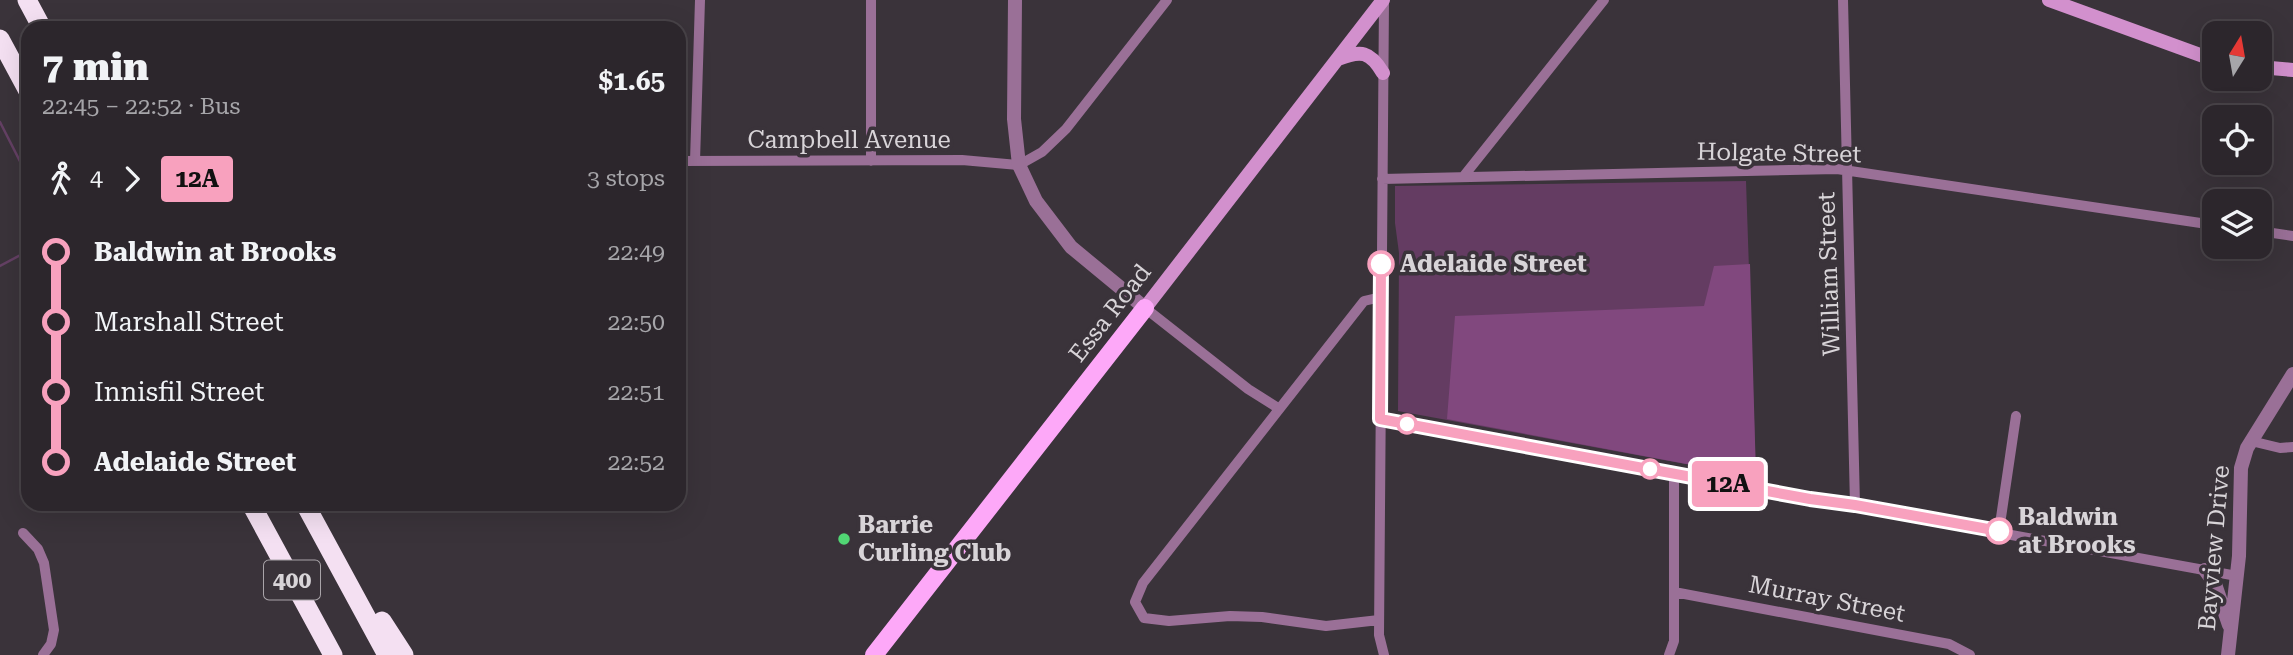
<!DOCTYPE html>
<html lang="en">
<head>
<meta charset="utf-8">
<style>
	body { margin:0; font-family:"Roboto Serif",serif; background:#342e34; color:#f1f3f6; height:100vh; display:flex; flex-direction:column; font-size:26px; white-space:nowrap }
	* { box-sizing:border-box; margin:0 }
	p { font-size:23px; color:#a6a5a9 }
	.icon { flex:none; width:38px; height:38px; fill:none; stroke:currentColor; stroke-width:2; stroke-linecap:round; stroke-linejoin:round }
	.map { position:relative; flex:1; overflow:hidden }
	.details { position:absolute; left:21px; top:21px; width:665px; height:490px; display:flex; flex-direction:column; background:#2c262c; border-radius:21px; box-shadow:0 7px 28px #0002,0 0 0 2px #484348 }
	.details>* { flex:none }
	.badge { padding:0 14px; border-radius:5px; font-size:24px; line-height:46px }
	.needle { width:46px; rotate:11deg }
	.controls { position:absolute; left:2202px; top:21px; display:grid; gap:14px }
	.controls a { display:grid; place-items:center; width:70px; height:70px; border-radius:14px; background:#2c262c; box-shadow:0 7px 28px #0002,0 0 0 2px #484348; font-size:35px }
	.map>.badge { position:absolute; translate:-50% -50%; box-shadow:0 0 0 4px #fff }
	.legs { display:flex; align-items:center; gap:10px; height:77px; padding:0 21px; font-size:23px }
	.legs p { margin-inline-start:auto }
	.headline { display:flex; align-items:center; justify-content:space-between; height:119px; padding:0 21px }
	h1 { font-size:38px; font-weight:800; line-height:52px }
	ul { padding:0 21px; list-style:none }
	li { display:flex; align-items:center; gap:24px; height:70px; font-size:26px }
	li i { display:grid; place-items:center; width:10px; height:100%; margin:0 9px; background:currentColor }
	li i::after { content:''; width:18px; height:18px; margin:-9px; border:5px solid; border-radius:50%; background:#2c262c }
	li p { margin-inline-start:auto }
	li:first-child i { background:linear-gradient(#0000 50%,currentColor 0) }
	li:last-child i { background:linear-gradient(currentColor 50%,#0000 0) }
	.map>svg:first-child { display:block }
	.green { fill:#643c62 }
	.forest { fill:#81487e }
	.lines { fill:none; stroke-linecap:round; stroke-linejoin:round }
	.stream { stroke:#644064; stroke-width:2.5 }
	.minor { stroke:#9a7097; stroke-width:10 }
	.tertiary { stroke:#9a7097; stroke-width:14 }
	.secondary { stroke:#d290cd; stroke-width:14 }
	.primary { stroke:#fda8f8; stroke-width:18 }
	.motorway { stroke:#f4e0f2; stroke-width:19 }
	.line-1-casing { stroke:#fff; stroke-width:16 }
	.line-1 { stroke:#f8a1be; stroke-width:10 }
	.stop-1-dot { fill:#fff; stroke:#f8a1be; stroke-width:3.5 }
	.poi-dot { fill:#51d674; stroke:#3a333a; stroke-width:2.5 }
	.labels { text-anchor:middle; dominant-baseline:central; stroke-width:7; stroke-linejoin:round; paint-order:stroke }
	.shield { fill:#3a333a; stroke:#a9a4a9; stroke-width:2 }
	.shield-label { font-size:23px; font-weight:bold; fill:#d8d4d8 }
	.street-label { font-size:24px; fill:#d8d4d8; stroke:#3a333a }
	.stop-label { font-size:24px; font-weight:bold; fill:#d8d4d8; stroke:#3a333a; text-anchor:start }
	.poi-label { font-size:24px; font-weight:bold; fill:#d8d4d8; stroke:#3a333a; text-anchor:start }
</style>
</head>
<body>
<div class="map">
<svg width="2293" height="655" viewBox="0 0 2293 655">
	<rect width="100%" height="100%" fill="#3a333a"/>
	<path class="green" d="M1746,181L1756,477L1398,411L1399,253L1395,223V186Z"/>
	<path class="forest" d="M1750,264L1756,477L1447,419L1455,316L1704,306L1714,266Z"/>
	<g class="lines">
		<path class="stream" d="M0,122L28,177
			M0,266L28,251"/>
		<path class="minor" d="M1843,0L1855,505
			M679,161L962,160L1019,165L1042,152L1066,129L1167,0
			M695,161L700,0
			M871,161V0
			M1463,177L1604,0
			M1382,179L1837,169L2214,225
			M2259,231L2293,236
			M1145,308L1248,389L1278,408
			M1380,420L2237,576
			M2251,441L2280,448L2293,447
			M1999,531L2016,416
			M23,533L38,549L44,563L54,630L51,644L43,655
			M1674,592L1949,644L1970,655
			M1379,620L1326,626L1262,617L1230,616L1169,621L1144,618L1135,602L1143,583L1364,301L1381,297
			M1384,655L1379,635L1384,0
			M1669,655L1674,641V474"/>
		<path class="tertiary" d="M1015,0L1014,119L1019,165L1036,201L1071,247L1145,308
			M2205,570L2215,584L2229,625
			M2228,655L2239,556L2241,468L2247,448L2293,374"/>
		<path class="secondary" d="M2049,0L2214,60
			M1338,59C1361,50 1370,51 1383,73
			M2259,67L2293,70
			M1145,308L1383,0"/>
		<path class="primary" d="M874,655L1145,308"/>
		<path class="motorway" d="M27,0L42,28
			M0,39L28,91
			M251,504L333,655
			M305,504L387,655
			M382,621L404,655"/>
	</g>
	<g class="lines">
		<g class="line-1-casing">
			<path id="line-1" d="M1381,264L1380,419L1810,499L1855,505L1999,531"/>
		</g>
		<use href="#line-1" class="line-1"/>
	</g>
	<g class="stop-1-dot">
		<circle cx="1381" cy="264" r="12"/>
		<circle cx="1407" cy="424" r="9"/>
		<circle cx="1650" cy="469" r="9"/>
		<circle cx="1999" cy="531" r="12"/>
	</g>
	<circle class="poi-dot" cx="844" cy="539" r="7"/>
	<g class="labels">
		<rect class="shield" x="264" y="560.5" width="56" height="39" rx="5"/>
		<g class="shield-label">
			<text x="292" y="580">400</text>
		</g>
		<g class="street-label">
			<text x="849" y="140">Campbell Avenue</text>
			<text transform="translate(1779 153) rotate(1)">Holgate Street</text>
			<text transform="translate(1829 274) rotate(-92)">William Street</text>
			<text transform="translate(1110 313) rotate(-52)">Essa Road</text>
			<text transform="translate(2214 548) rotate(-85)">Bayview Drive</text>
			<text transform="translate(1827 599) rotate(11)">Murray Street</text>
		</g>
		<g class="stop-label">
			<text x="1400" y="264">Adelaide Street</text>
			<text x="2018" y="517">Baldwin<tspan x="2018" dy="28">at Brooks</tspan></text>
		</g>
		<g class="poi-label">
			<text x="858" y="525">Barrie<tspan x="858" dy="28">Curling Club</tspan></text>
		</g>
	</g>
</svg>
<div class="controls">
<a><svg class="needle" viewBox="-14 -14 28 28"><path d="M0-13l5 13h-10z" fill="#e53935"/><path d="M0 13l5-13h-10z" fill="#a6a5a9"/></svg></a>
<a><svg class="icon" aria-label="locate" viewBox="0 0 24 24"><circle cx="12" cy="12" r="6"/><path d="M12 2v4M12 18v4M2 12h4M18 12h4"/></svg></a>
<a><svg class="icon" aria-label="layers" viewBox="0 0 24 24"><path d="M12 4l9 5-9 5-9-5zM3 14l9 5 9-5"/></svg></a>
</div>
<b class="badge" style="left:1728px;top:484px;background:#f8a1be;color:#111">12A</b>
<section class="details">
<div class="headline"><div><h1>7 min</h1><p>22:45 – 22:52 · Bus</p></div><b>$1.65</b></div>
<div class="legs"><svg class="icon" aria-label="walk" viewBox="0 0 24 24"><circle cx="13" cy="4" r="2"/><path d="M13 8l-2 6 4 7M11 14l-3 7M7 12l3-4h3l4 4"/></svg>4<svg class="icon" aria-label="forward" viewBox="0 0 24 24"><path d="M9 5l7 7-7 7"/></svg><b class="badge" style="background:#f8a1be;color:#111">12A</b><p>3 stops</p></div>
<ul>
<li><i style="color:#f8a1be"></i><b>Baldwin at Brooks</b><p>22:49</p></li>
<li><i style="color:#f8a1be"></i><span>Marshall Street</span><p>22:50</p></li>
<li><i style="color:#f8a1be"></i><span>Innisfil Street</span><p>22:51</p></li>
<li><i style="color:#f8a1be"></i><b>Adelaide Street</b><p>22:52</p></li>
</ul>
</section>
</div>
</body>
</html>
